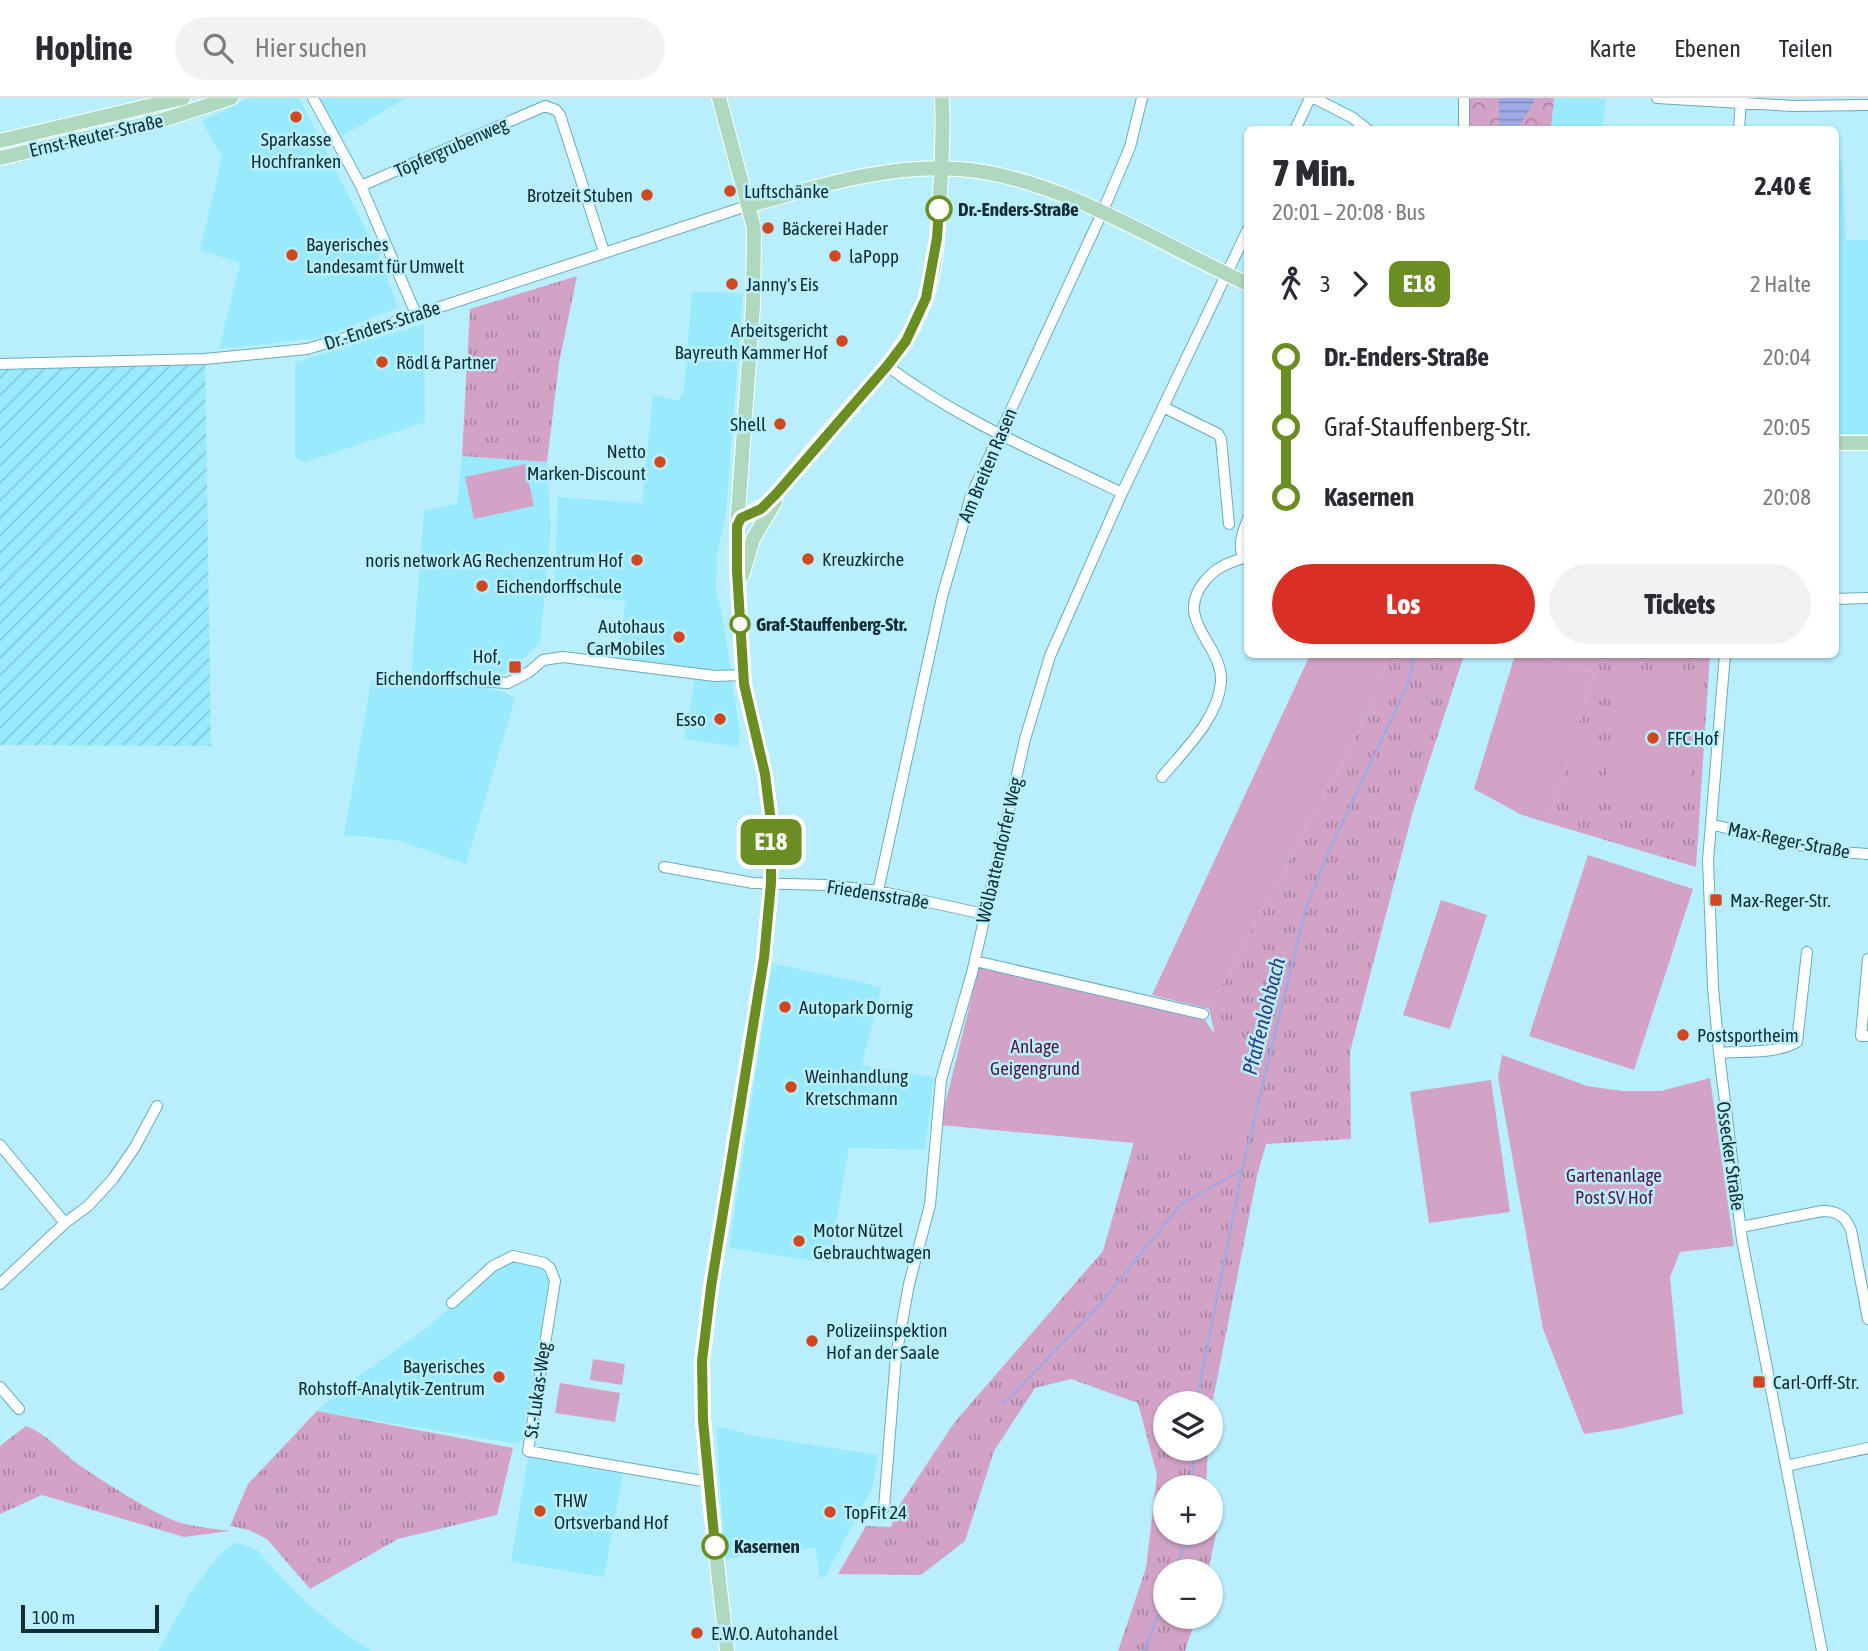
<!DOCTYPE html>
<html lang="de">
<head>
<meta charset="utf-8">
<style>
	body { margin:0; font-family:"Asap Condensed",sans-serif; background:#f2f2f3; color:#2b2b33; height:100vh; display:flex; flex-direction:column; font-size:26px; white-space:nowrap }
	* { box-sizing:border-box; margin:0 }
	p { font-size:23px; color:#7c7c81 }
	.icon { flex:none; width:38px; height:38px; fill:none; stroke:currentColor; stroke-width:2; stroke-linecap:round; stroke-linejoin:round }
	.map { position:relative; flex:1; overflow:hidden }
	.panel { position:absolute; left:1244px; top:28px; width:595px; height:532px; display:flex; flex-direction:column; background:#fff; border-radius:10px; box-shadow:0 2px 5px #0004 }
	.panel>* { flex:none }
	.badge { padding:0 14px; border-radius:10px; font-size:24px; line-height:46px }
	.buttons { position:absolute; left:1153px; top:1293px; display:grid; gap:14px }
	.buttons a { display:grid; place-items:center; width:70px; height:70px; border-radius:50%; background:#fff; box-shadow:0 2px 5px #0004; font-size:35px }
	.scale { position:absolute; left:21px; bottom:18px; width:138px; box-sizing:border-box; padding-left:7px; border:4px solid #122e35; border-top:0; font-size:19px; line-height:24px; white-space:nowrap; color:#122e35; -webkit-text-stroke:5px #b9effd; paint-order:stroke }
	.map>.badge { position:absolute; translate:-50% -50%; box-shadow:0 0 0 4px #fff }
	.legs { display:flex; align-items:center; gap:10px; height:77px; padding:0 28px; font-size:23px }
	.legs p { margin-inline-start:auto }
	.overview { display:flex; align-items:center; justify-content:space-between; height:119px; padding:0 28px }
	h1 { font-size:38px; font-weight:800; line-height:52px }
	.action { display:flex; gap:14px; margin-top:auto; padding:14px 28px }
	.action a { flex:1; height:80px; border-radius:42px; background:#d93025; color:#fff; font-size:28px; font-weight:800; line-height:80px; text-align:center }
	.action a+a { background:#f2f2f3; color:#2b2b33 }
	ul { padding:0 28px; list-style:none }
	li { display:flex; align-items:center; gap:24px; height:70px; font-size:26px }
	li i { display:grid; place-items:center; width:10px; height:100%; margin:0 9px; background:currentColor }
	li i::after { content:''; width:18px; height:18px; margin:-9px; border:5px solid; border-radius:50%; background:#fff }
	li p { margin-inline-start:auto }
	li:first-child i { background:linear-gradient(#0000 50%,currentColor 0) }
	li:last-child i { background:linear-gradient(currentColor 50%,#0000 0) }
	header { display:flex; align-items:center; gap:42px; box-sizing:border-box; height:98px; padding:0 35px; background:#fff; border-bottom:2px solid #e1e1e2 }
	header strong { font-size:33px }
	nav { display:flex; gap:38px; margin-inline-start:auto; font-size:24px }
	.search { width:490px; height:63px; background:#f2f2f3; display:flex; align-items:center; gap:18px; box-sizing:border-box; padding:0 24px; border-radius:38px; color:#7c7c81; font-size:26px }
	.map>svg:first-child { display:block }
	.built { fill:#9aeafe }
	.industrial { fill:url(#industrial-furrows) }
	.grass { fill:url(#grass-tufts) }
	.forest { fill:url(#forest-crowns) }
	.garden { fill:#d2a3c6 }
	.water { fill:url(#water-rules) }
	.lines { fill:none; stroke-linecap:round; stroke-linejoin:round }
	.stream { stroke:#9faae5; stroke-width:2.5 }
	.minor-casing { stroke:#68abbc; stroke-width:12 }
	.major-casing { stroke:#fff; stroke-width:16 }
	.minor { stroke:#fff; stroke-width:10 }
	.major { stroke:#afd9bf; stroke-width:14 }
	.line-1-casing { stroke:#fff; stroke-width:16 }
	.line-1 { stroke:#6b8e23; stroke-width:10 }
	.poi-dot { fill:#d04720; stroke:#b9effd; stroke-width:2.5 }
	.stop-1-dot { fill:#fff; stroke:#6b8e23; stroke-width:3.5 }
	.labels { text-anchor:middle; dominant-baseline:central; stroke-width:5; stroke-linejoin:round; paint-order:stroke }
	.street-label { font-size:19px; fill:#122e35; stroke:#b9effd }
	.poi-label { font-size:19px; fill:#122e35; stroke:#b9effd; text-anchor:start }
	.stop-label { font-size:19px; font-weight:bold; fill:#122e35; stroke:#b9effd; text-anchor:start }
	.park-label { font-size:19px; fill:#56154a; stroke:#b9effd }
	.water-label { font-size:21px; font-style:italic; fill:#363c81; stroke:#b9effd }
</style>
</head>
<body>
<header>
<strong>Hopline</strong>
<div class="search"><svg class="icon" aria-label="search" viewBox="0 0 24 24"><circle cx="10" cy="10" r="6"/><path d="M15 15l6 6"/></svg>Hier suchen</div>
<nav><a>Karte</a><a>Ebenen</a><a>Teilen</a></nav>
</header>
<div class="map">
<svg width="1868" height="1553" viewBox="0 0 1868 1553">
	<defs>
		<pattern id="industrial-furrows" width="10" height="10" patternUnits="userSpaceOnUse" patternTransform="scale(1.75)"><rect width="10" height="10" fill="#9aeafe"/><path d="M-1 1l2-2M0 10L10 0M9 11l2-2" fill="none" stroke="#84c9da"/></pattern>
		<pattern id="grass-tufts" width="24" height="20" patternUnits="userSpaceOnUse" patternTransform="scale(1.75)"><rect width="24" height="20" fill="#d2a3c6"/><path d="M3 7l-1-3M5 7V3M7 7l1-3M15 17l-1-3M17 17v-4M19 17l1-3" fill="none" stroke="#a985a2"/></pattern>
		<pattern id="forest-crowns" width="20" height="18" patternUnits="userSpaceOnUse" patternTransform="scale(1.75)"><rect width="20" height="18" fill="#d2a3c6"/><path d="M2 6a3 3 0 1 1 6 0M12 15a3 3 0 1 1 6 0" fill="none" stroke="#a985a2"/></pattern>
		<pattern id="water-rules" width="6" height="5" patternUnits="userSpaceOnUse" patternTransform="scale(1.75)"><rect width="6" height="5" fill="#9faae5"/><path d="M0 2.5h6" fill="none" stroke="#808bba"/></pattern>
	</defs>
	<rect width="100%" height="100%" fill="#b9effd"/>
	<path class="built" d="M249,0H299L378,155L398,210L320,240L219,251L240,165L200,152L222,59L202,23Z
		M320,0H406L341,39Z
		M1554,0H1606L1602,31L1551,32Z
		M1842,62L1846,142H1868V336H1836V64Z
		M692,194L743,195L726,416L717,456L716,493L722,515L740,636L739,649L684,641L697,570L617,560L626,503L554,495L558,399L642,405L653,297L678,303L684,292Z
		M424,226L425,324L307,364L295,360V264Z
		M462,358L547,364L551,430L540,545L510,573L505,575L471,572L470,586L505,594L515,601L466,766L396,742L344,737L371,584L411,579L424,413L457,406Z
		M772,865L882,889L862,967L934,979L925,1052L849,1050L829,1165L729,1150Z
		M512,1163L541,1170L549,1181L523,1340L517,1346L317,1313L353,1282L427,1230L494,1172Z
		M716,1328L756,1338L878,1357L872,1391L825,1479H819L816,1450L725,1461Z
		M528,1359L623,1376L604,1479L511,1464Z
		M237,1444L257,1452L295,1494L337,1530L372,1553H158L192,1492L222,1454Z"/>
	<path class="industrial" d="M205,261L211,648L0,647V266Z"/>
	<path class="grass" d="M577,178L559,265L547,364L462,358L470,211Z
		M1388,557H1464L1413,713L1350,954L1351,1041L1266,1046L1257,1078L1211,1312V1306H1166V1351H1208L1206,1389L1166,1390V1435H1211V1415L1220,1418L1208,1473L1166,1474V1519H1196L1185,1553H1118L1146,1470L1157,1377L1138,1305L1071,1281L1035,1290L994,1353L965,1443L921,1477L838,1476L866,1428L891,1429L897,1411L954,1325L1103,1153L1134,1044L1242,1054L1209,911L1370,613Z
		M1534,557H1710L1696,769L1548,725L1594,575Z
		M317,1313L513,1350L497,1417L398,1441L310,1491L267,1441L249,1432L230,1428L248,1386Z
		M26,1328C48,1336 62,1356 82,1369C106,1385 155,1417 181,1425C197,1429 214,1431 230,1433L184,1439L42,1397L0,1416V1348Z"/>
	<path class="forest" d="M1469,0H1554L1551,31H1469Z"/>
	<path class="garden" d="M525,366L534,408L474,421L465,379Z
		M1310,557H1388L1370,613L1209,911L1152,897Z
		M1515,557H1534L1594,575L1572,648L1599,652L1594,706L1566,703L1571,651L1548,725L1522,717L1474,691Z
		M1618,573L1702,583L1688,708L1604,698Z
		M1588,757L1693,791L1634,972L1529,938Z
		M1441,802L1487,817L1450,931L1403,917Z
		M979,869L1205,922L1213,934L1267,951L1242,1055L940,1027Z
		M1502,957L1587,988L1622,993H1661L1710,980L1734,1148L1680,1154L1670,1179L1683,1316L1623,1330L1584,1336L1543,1231L1498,979Z
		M1491,982L1510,1114L1429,1125L1410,994Z
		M593,1261L625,1266L622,1287L590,1282Z
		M560,1285L620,1295L615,1324L555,1315Z"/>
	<path class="water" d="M1499,0H1536L1518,31H1505L1499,27Z"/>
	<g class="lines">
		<path class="stream" d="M1003,1306L1097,1210L1181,1106L1240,1073
			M1196,1306L1242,1072L1306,810L1328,755L1407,588L1415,556
			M1192,1390L1194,1351
			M1175,1474L1189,1435
			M1144,1553L1166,1497"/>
		<g class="minor-casing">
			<path id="minor" d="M313,0L361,88L416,216
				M1314,0L1353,20L1368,32
				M1464,0V32
				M1657,0L1793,8L1868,7
				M1295,32L1310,0
				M1739,32L1741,0
				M361,88L545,8L556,12L560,17L604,154
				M0,266L205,261L307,251L358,236L750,107
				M887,268C959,322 1042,356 1122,395
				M1163,309L1218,336L1221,341L1229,426
				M1248,421C1243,433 1237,448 1244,460L1248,459
				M1836,501L1868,500
				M1725,556L1708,762L1713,889L1719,955L1742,1142L1822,1553
				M476,583L508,585L529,574L543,562L563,559L715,578L743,577
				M1162,679C1184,652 1218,621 1221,584C1223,546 1173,523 1204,484C1215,470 1227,465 1244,460
				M1711,726C1763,740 1814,753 1868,756
				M664,769L753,785L825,787L878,793L984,816
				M878,793L942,499L971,398L1102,115L1130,49L1142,0
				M1868,861L1861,938H1868
				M975,863L1203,916
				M1719,955C1742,953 1776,956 1797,944L1807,854
				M0,1047L65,1125
				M1741,1129L1822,1113C1838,1113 1845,1118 1851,1132L1868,1221
				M0,1186L65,1125L88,1108L113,1081L135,1049L157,1008
				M452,1205L493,1168L513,1158L544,1165L550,1170L555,1183L528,1353L708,1384
				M0,1289L19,1311
				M1786,1368L1868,1350
				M884,1410L896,1258L909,1186L930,1107L941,982L972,875L1025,641L1050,558L1122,395L1248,131"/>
		</g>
		<g class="major-casing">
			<path id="major" d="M719,0L754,130L753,208L737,428V473L744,586L765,676L771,724V785L764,860L711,1189L702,1263L703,1322L708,1384L727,1553
				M0,43L183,0
				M0,60L159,23L231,0
				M750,107C817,89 887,66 958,71C1056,77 1159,146 1248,186
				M1836,345H1868
				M738,427C744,414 758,413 769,404C789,381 808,357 828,334C864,292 906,256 925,202C936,173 937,142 939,112C941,75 944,38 942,0
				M742,478L753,441L775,404"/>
		</g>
		<use href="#minor" class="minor"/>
		<use href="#major" class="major"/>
	</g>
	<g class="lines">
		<g class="line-1-casing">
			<path id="line-1" d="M715,1448L703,1322L702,1263L711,1189L764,860L771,785V724L765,676L744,586L737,473V428L741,420L761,411L777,395L887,268L906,243L926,200L937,140L939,111"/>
		</g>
		<use href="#line-1" class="line-1"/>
	</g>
	<g class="poi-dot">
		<circle cx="296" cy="19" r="7"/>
		<circle cx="730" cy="93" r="7"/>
		<circle cx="647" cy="97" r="7"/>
		<circle cx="768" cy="130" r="7"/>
		<circle cx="292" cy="157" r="7"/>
		<circle cx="835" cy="158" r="7"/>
		<circle cx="732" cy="186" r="7"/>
		<circle cx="842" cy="243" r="7"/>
		<circle cx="382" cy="264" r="7"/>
		<circle cx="780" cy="326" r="7"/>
		<circle cx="660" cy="364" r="7"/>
		<circle cx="808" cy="461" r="7"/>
		<circle cx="637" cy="462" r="7"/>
		<circle cx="482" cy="488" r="7"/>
		<circle cx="679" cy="539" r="7"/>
		<rect x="508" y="562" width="14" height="14" rx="3.5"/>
		<circle cx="720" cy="621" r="7"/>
		<circle cx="1653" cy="640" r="7"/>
		<rect x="1709" y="795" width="14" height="14" rx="3.5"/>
		<circle cx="785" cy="909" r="7"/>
		<circle cx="1683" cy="937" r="7"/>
		<circle cx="791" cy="989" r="7"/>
		<circle cx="799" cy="1143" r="7"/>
		<circle cx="812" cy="1243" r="7"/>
		<circle cx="499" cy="1279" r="7"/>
		<rect x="1752" y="1277" width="14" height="14" rx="3.5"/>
		<circle cx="540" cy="1413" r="7"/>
		<circle cx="830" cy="1414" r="7"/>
		<circle cx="697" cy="1535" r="7"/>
	</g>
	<g class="stop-1-dot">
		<circle cx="939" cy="111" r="12"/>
		<circle cx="740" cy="526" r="9"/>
		<circle cx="715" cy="1448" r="12"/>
	</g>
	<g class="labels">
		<g class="street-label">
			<text transform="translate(96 37) rotate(-13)">Ernst-Reuter-Straße</text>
			<text transform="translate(451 49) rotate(-24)">Töpfergrubenweg</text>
			<text transform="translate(382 227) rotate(-18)">Dr.-Enders-Straße</text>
			<text transform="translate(987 367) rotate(-67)">Am Breiten Rasen</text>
			<text transform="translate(1789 742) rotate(11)">Max-Reger-Straße</text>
			<text transform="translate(999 752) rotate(-77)">Wölbattendorfer Weg</text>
			<text transform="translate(878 796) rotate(9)">Friedensstraße</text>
			<text transform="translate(1731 1058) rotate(82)">Ossecker Straße</text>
			<text transform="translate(537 1292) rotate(-82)">St.-Lukas-Weg</text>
		</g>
		<g class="poi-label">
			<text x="296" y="41" text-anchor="middle">Sparkasse<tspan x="296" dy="22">Hochfranken</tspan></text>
			<text x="744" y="93">Luftschänke</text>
			<text x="633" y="97" text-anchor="end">Brotzeit Stuben</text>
			<text x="782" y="130">Bäckerei Hader</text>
			<text x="306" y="146">Bayerisches<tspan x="306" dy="22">Landesamt für Umwelt</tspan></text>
			<text x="849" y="158">laPopp</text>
			<text x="746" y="186">Janny's Eis</text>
			<text x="828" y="232" text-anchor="end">Arbeitsgericht<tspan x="828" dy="22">Bayreuth Kammer Hof</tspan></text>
			<text x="396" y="264">Rödl &amp; Partner</text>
			<text x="766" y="326" text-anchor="end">Shell</text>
			<text x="646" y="353" text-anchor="end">Netto<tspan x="646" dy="22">Marken-Discount</tspan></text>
			<text x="822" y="461">Kreuzkirche</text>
			<text x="623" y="462" text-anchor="end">noris network AG Rechenzentrum Hof</text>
			<text x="496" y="488">Eichendorffschule</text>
			<text x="665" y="528" text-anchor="end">Autohaus<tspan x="665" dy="22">CarMobiles</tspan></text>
			<text x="501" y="558" text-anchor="end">Hof,<tspan x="501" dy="22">Eichendorffschule</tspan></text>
			<text x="706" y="621" text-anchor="end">Esso</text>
			<text x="1667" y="640">FFC Hof</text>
			<text x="1730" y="802">Max-Reger-Str.</text>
			<text x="799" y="909">Autopark Dornig</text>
			<text x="1697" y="937">Postsportheim</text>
			<text x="805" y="978">Weinhandlung<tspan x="805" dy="22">Kretschmann</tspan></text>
			<text x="813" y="1132">Motor Nützel<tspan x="813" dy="22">Gebrauchtwagen</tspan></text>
			<text x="826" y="1232">Polizeiinspektion<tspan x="826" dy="22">Hof an der Saale</tspan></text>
			<text x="485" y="1268" text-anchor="end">Bayerisches<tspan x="485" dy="22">Rohstoff-Analytik-Zentrum</tspan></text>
			<text x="1773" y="1284">Carl-Orff-Str.</text>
			<text x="554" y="1402">THW<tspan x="554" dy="22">Ortsverband Hof</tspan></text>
			<text x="844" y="1414">TopFit 24</text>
			<text x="711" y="1535">E.W.O. Autohandel</text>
		</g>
		<g class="stop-label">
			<text x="958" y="111">Dr.-Enders-Straße</text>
			<text x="756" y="526">Graf-Stauffenberg-Str.</text>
			<text x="734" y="1448">Kasernen</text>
		</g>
		<g class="park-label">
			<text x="1035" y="948">Anlage<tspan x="1035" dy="22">Geigengrund</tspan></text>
			<text x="1614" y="1077">Gartenanlage<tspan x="1614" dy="22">Post SV Hof</tspan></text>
		</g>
		<g class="water-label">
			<text transform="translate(1263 918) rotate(-76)">Pfaffenlohbach</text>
		</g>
	</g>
</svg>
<div class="buttons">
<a><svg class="icon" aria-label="layers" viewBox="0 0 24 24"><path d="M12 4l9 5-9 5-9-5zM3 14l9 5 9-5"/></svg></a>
<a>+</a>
<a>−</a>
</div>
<div class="scale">100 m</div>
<b class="badge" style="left:771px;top:744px;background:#6b8e23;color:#fff">E18</b>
<section class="panel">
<div class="overview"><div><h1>7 Min.</h1><p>20:01 – 20:08 · Bus</p></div><b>2.40 €</b></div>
<div class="legs"><svg class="icon" aria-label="walk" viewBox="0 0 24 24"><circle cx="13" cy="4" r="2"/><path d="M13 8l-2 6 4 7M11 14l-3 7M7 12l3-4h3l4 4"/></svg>3<svg class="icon" aria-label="forward" viewBox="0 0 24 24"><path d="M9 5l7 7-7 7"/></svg><b class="badge" style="background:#6b8e23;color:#fff">E18</b><p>2 Halte</p></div>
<ul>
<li><i style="color:#6b8e23"></i><b>Dr.-Enders-Straße</b><p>20:04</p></li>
<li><i style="color:#6b8e23"></i><span>Graf-Stauffenberg-Str.</span><p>20:05</p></li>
<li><i style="color:#6b8e23"></i><b>Kasernen</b><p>20:08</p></li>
</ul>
<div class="action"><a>Los</a><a>Tickets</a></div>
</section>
</div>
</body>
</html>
